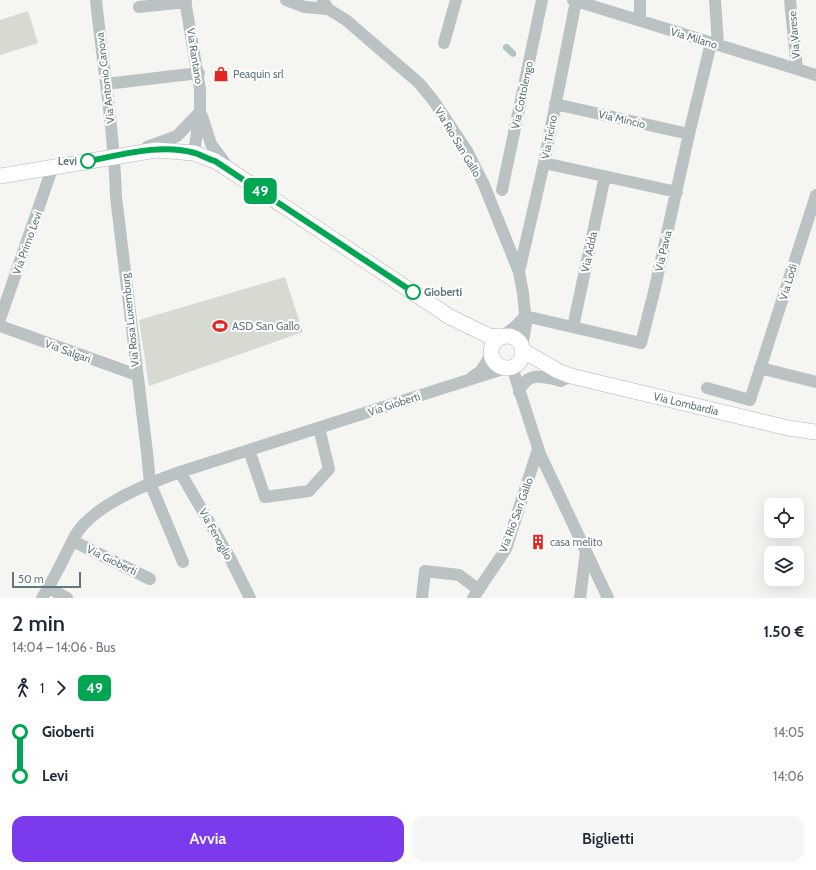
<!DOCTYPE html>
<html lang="it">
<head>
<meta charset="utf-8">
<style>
	body { margin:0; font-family:Cabin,sans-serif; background:#f6f6f7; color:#1f2937; height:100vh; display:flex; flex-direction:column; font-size:15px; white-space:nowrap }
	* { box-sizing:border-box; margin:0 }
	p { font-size:13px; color:#747a83 }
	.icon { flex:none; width:22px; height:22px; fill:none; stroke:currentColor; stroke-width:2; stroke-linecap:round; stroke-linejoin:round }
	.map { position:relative; height:598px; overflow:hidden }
	.drawer { display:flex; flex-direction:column; background:#fff; flex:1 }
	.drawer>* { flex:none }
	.badge { padding:0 8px; border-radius:6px; font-size:14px; line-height:26px }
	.buttons { position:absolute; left:764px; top:498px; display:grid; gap:8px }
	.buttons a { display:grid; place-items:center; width:40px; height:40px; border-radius:8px; background:#fff; box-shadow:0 4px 16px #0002; font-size:20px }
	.scale { position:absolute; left:12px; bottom:10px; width:69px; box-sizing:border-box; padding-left:4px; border:2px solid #60777d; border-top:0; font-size:11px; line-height:14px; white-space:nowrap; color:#60777d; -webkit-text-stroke:3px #fff; paint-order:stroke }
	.map>.badge { position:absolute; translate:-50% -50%; box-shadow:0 0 0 2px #fff }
	.legs { display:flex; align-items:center; gap:6px; height:44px; padding:0 12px; font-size:13px }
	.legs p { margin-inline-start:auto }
	.overview { display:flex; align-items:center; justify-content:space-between; height:68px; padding:0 12px }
	h1 { font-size:22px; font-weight:600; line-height:30px }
	.primary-button { display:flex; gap:8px; margin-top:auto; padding:8px 12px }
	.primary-button a { flex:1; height:46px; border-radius:12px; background:#7c3aed; color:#fff; font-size:16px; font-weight:600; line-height:46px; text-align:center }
	.primary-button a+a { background:#f6f6f7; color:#1f2937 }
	ul { padding:0 12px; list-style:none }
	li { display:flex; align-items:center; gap:14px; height:44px; font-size:15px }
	li i { display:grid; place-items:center; width:6px; height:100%; margin:0 5px; background:currentColor }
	li i::after { content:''; width:10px; height:10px; margin:-5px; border:3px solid; border-radius:50%; background:#fff }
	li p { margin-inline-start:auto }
	li:first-child i { background:linear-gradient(#0000 50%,currentColor 0) }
	li:last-child i { background:linear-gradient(currentColor 50%,#0000 0) }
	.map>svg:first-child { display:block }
	.green { fill:#d6dad1 }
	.water { fill:#b1c4c4 }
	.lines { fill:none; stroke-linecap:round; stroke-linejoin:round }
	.major-casing { stroke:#afb6b8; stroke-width:16 }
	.minor { stroke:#bbc2c4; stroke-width:12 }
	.major { stroke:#fff; stroke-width:15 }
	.line-1-casing { stroke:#fff; stroke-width:9 }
	.line-1 { stroke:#00a651; stroke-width:6 }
	.stop-1-dot { fill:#fff; stroke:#00a651; stroke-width:2 }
	.labels { text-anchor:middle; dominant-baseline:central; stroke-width:4; stroke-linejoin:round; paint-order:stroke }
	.street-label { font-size:11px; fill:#60777d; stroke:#fff }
	.poi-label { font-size:11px; fill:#60777d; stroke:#fff; text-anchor:start }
	.stop-label { font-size:11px; font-weight:bold; fill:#60777d; stroke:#fff; text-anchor:end }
</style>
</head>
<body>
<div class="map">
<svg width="816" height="598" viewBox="0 0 816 598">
	<rect width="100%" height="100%" fill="#f5f5f1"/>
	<path class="green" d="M28,11L38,43L0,55V20Z
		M285,277L303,332L149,386L139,320Z"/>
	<path class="water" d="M505,44H508L516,52V56L512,57L503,49V46Z"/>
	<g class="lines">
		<g class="major-casing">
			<g id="major">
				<path d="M0,176L156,150L194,153L215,161L231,171L450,317L489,336L502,337"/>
				<circle cx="507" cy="352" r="16"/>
				<path id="s1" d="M522,350L558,371L571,376L788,428L816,432"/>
			</g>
		</g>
		<path class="minor" d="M96,0C103,66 114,131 116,197L147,452L150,483L183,562
			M185,0L200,89V111L194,153
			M286,0L305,7L328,9
			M323,0L328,9L346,20L419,83L433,100L467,151L484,185L519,272L523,293L526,324L522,347
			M573,0L816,75
			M715,0L718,45
			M790,0L797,69
			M139,7L186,2
			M640,21V0
			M444,43L456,0
			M106,84L199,73
			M555,104L689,134
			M202,116L211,144L228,167
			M147,147L177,136L200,112
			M544,163L677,192
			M502,190L542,0
			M519,272L544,163L576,1
			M525,316L641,343L654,292L689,134L711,43
			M0,319L53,166
			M0,326L137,375
			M573,327L605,176
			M502,337L516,326L525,316
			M512,367L540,454L608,598
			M760,368L816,382
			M472,377L481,371L491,355
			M707,388L750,400L816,195
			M519,392C527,371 543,376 561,381L571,376
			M249,450L265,497L309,491L329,469L319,428
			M180,472L230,558L250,598
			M73,541L150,579
			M49,588L67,598
			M42,598C55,578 64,557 75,536C92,506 149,483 180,472L506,368
			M422,598L425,571L459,575L479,590
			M473,598L506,549L538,449
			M580,598L586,551"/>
		<use href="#major" class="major"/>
	</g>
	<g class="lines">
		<g class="line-1-casing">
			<path id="line-1" d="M88,161C121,155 161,143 195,153C201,155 208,159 215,161L413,292"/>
		</g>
		<use href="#line-1" class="line-1"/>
	</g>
	<defs>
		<g id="shop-bare" transform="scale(1.2)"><path d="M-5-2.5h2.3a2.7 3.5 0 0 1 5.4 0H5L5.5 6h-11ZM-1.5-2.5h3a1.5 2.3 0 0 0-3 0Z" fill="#e32623" stroke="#fff" stroke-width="2.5" paint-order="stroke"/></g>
		<g id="stadium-bare" transform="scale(1.2)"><path d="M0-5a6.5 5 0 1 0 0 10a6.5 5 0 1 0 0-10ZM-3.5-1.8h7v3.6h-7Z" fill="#e32623" stroke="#fff" stroke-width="2.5" paint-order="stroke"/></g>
		<g id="building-bare" transform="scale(1.2)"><path d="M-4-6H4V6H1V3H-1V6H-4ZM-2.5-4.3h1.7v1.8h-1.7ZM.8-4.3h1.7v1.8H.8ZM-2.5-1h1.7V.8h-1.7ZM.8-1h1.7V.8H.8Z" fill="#e32623" stroke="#fff" stroke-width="2.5" paint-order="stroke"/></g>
	</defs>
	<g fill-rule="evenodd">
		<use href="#shop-bare" x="221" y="74"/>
		<use href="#stadium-bare" x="220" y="326"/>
		<use href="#building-bare" x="538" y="542"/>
	</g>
	<g class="stop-1-dot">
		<circle cx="88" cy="161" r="7"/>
		<circle cx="413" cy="292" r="7"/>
	</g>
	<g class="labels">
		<g class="street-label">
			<text transform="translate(794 35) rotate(-95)">Via Varese</text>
			<text transform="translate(694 38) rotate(17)">Via Milano</text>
			<text transform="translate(195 56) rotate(81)">Via Rantano</text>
			<text transform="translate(105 78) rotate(-97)">Via Antonio Canova</text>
			<text transform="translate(522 95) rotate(-78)">Via Cottolengo</text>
			<text transform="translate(622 119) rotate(13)">Via Mincio</text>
			<text transform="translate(549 137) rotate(-79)">Via Ticino</text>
			<text transform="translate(458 142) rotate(59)">Via Rio San Gallo</text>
			<text transform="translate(27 243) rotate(-70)">Via Primo Levi</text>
			<text transform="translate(663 251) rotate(-77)">Via Pavia</text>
			<text transform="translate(589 252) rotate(-78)">Via Adda</text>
			<text transform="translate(788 282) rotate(-73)">Via Lodi</text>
			<text transform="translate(130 320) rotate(-96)">Via Rosa Luxemburg</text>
			<text transform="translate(68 351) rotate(20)">Via Salgari</text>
			<text transform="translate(394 404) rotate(-18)">Via Gioberti</text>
			<text stroke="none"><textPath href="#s1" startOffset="174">Via Lombardia</textPath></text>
			<text transform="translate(516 515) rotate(-70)">Via Rio San Gallo</text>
			<text transform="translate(216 534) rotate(61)">Via Fenoglio</text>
			<text transform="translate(112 560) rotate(26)">Via Gioberti</text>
		</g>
		<g class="poi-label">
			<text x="233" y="74">Peaquin srl</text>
			<text x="232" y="326">ASD San Gallo</text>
			<text x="550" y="542">casa melito</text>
		</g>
		<g class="stop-label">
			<text x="77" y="161">Levi</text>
			<text x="424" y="292" text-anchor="start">Gioberti</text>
		</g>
	</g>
</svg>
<div class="buttons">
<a><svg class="icon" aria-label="locate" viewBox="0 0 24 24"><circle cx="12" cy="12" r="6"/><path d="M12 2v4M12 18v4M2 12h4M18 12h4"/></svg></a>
<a><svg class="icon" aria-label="layers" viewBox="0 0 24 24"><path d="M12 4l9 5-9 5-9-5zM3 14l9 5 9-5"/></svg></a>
</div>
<div class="scale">50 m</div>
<b class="badge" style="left:260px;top:191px;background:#00a651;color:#fff">49</b>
</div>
<section class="drawer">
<div class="overview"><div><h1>2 min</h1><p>14:04 – 14:06 · Bus</p></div><b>1.50 €</b></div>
<div class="legs"><svg class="icon" aria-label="walk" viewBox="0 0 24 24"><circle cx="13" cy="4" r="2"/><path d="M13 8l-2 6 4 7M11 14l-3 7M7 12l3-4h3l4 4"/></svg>1<svg class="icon" aria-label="forward" viewBox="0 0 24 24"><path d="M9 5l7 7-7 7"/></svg><b class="badge" style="background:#00a651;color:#fff">49</b></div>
<ul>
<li><i style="color:#00a651"></i><b>Gioberti</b><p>14:05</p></li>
<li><i style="color:#00a651"></i><b>Levi</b><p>14:06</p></li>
</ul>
<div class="primary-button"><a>Avvia</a><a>Biglietti</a></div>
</section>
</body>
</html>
